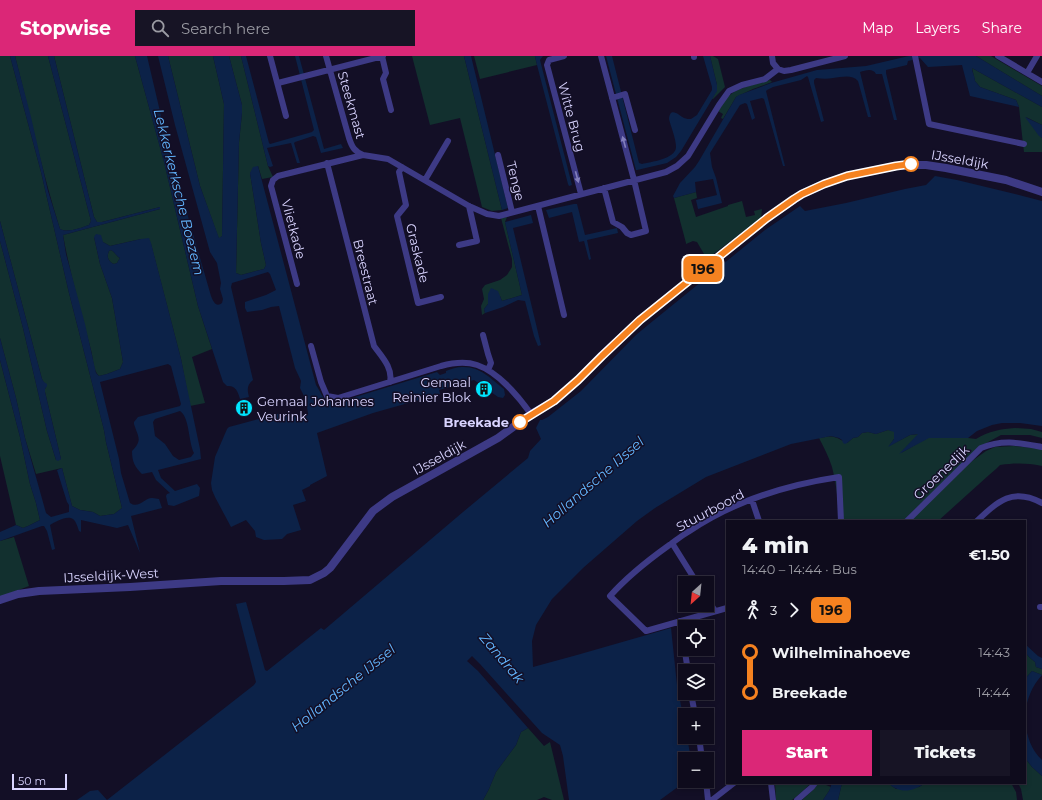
<!DOCTYPE html>
<html lang="en">
<head>
<meta charset="utf-8">
<style>
	body { margin:0; font-family:Montserrat,sans-serif; background:#171425; color:#f1f3f6; height:100vh; display:flex; flex-direction:column; font-size:15px; white-space:nowrap }
	* { box-sizing:border-box; margin:0 }
	p { font-size:13px; color:#9b9ba3 }
	.icon { flex:none; width:22px; height:22px; fill:none; stroke:currentColor; stroke-width:2; stroke-linecap:round; stroke-linejoin:round }
	.map { position:relative; flex:1; overflow:hidden }
	.drawer { position:absolute; left:726px; top:464px; width:300px; height:264px; display:flex; flex-direction:column; background:#0e0b1c; border-radius:0px; box-shadow:0 2px 6px #0003,0 0 0 1px #2e2b3b }
	.drawer>* { flex:none }
	.badge { padding:0 8px; border-radius:6px; font-size:14px; line-height:26px }
	.needle { width:26px; rotate:207deg }
	.fabs { position:absolute; left:678px; top:520px; display:grid; gap:8px }
	.fabs a { display:grid; place-items:center; width:36px; height:36px; border-radius:0px; background:#0e0b1c; box-shadow:0 2px 6px #0003,0 0 0 1px #2e2b3b; font-size:20px }
	.scale { position:absolute; left:12px; bottom:10px; width:55px; box-sizing:border-box; padding-left:4px; border:2px solid #d9d4ff; border-top:0; font-size:11px; line-height:14px; white-space:nowrap; color:#d9d4ff; -webkit-text-stroke:3px #130f26; paint-order:stroke }
	.map>.badge { position:absolute; translate:-50% -50%; box-shadow:0 0 0 2px #fff }
	.legs { display:flex; align-items:center; gap:6px; height:44px; padding:0 16px; font-size:13px }
	.legs p { margin-inline-start:auto }
	.summary { display:flex; align-items:center; justify-content:space-between; height:68px; padding:0 16px }
	h1 { font-size:22px; font-weight:800; line-height:30px }
	.cta { display:flex; gap:8px; margin-top:auto; padding:8px 16px }
	.cta a { flex:1; height:46px; border-radius:0px; background:#db2777; color:#fff; font-size:16px; font-weight:800; line-height:46px; text-align:center }
	.cta a+a { background:#171425; color:#f1f3f6 }
	ul { padding:0 16px; list-style:none }
	li { display:flex; align-items:center; gap:14px; height:40px; font-size:15px }
	li i { display:grid; place-items:center; width:6px; height:100%; margin:0 5px; background:currentColor }
	li i::after { content:''; width:10px; height:10px; margin:-5px; border:3px solid; border-radius:50%; background:#0e0b1c }
	li p { margin-inline-start:auto }
	li:first-child i { background:linear-gradient(#0000 50%,currentColor 0) }
	li:last-child i { background:linear-gradient(currentColor 50%,#0000 0) }
	header { display:flex; align-items:center; gap:24px; box-sizing:border-box; height:56px; padding:0 20px; background:#db2777; color:#fff }
	header strong { font-size:19px }
	nav { display:flex; gap:22px; margin-inline-start:auto; font-size:14px }
	.search { width:280px; height:36px; background:#171425; display:flex; align-items:center; gap:10px; box-sizing:border-box; padding:0 14px; border-radius:0px; color:#9b9ba3; font-size:15px }
	.map>svg:first-child { display:block }
	.green { fill:#12302f }
	.water { fill:#0c2248; fill-rule:evenodd }
	.lines { fill:none; stroke-linecap:round; stroke-linejoin:round }
	.minor { stroke:#3d3a85; stroke-width:6 }
	.tertiary { stroke:#3d3a85; stroke-width:8 }
	.oneway { fill:#837fbc }
	.line-1-casing { stroke:#fff; stroke-width:9 }
	.line-1 { stroke:#f58220; stroke-width:6 }
	.stop-1-dot { fill:#fff; stroke:#f58220; stroke-width:2 }
	.labels { text-anchor:middle; dominant-baseline:central; stroke-width:3; stroke-linejoin:round; paint-order:stroke }
	.street-label { font-size:13px; fill:#d9d4ff; stroke:#130f26 }
	.poi-label { font-size:13px; fill:#d9d4ff; stroke:#130f26; text-anchor:end }
	.stop-label { font-size:13px; font-weight:bold; fill:#d9d4ff; stroke:#130f26; text-anchor:end }
	.water-label { font-size:14px; font-style:italic; fill:#62b6ff; stroke:#130f26 }
</style>
</head>
<body>
<header>
<strong>Stopwise</strong>
<div class="search"><svg class="icon" aria-label="search" viewBox="0 0 24 24"><circle cx="10" cy="10" r="6"/><path d="M15 15l6 6"/></svg>Search here</div>
<nav><a>Map</a><a>Layers</a><a>Share</a></nav>
</header>
<div class="map">
<svg width="1042" height="744" viewBox="0 0 1042 744">
	<rect width="100%" height="100%" fill="#130f26"/>
	<path class="green" d="M0,0H10L41,116L69,237L104,374L106,386L122,452L114,458L100,460L93,456L80,454L72,450L62,412L36,418L25,382L16,342L0,282V185L23,272L47,375L56,404L61,403L45,336V333L46,331L42,323L0,165Z
		M15,0H48L91,165L89,169C81,172 68,177 60,173C42,116 30,58 15,0Z
		M54,0H135L164,106L198,250L212,293L192,301L205,347L190,350L181,303L151,188L141,183L110,190L94,181L100,208L112,242L123,306L120,313L107,318L99,320C93,315 93,301 91,294C81,256 70,218 63,179L160,153V151L102,166H97L94,161Z
		M168,0H213L224,48L222,180L219,183L200,130Z
		M229,0H241L268,110L273,121L262,123L258,110L250,117L261,187L266,209L264,213L241,219L236,217L239,86L242,57V49Z
		M412,0H464L502,154L492,155L482,151L460,62L430,69Z
		M474,0H535L537,9L480,23Z
		M710,0H713L718,3L725,31L713,43H712L716,35L717,29Z
		M976,0H991L1042,30V40Z
		M972,12L1042,51V69L1026,61L1042,82V96H1024L1022,79L1019,51L1016,44L980,31L975,25Z
		M770,24L772,26L753,33L736,41L723,63L721,62L723,58L718,55C721,50 724,44 729,40C738,31 758,28 770,24Z
		M696,136L697,142L691,144L696,161L728,150V149L742,145L746,161L755,159L754,155L762,153L761,162L707,203L697,186L693,185L686,188V187L674,142Z
		M507,161L505,166L522,239L502,245L500,240L488,238V248L484,253L485,257L482,259L481,250L484,243L482,233L485,229L500,224L507,219L512,211V203L501,162Z
		M111,194C115,196 116,200 120,202L117,207L114,208C109,206 106,201 109,195Z
		M0,304L20,381L30,428L36,447L40,464L28,470L23,472L16,469L0,400Z
		M1015,372L1031,373L1042,376V382L1030,379H1001L979,391L903,465H839C838,447 837,429 832,411C829,401 824,392 819,382C834,379 834,380 847,387L853,382L858,381L862,377L868,376L876,378L888,374L894,375V383L889,390L910,379L919,378L901,397L929,381L968,382L976,383C989,375 1001,373 1015,372Z
		M1014,390L1042,393V410C1026,407 1016,407 1000,409L996,413L989,419L938,465H910L968,408L986,395L995,391Z
		M14,481L29,530L0,541V485Z
		M1025,596L1029,601L1035,606L1036,611L1042,613V619L1032,615L1025,623Z
		M528,672L544,690L550,686L564,744H552L544,741L537,744H483L489,733L496,716L516,689L521,676Z
		M1025,702L1032,711L1042,720V744H1023L1021,733L1018,727H1025Z
		M775,727H811L803,735L792,744H776Z
		M818,727H826V729L831,731L829,735L823,744H802L814,733Z
		M842,727H888L896,733L919,731L925,727H1011L1016,736L1017,744H838Z"/>
	<path class="water" d="M10,0H15L31,61L48,135L60,173C68,177 80,172 89,169L91,165L48,0H54L94,161L97,166H102L160,151V153L63,179L66,198L85,268L96,317L99,320L107,318L120,313L123,306L112,242L100,208L94,181L96,178L101,179L103,186L110,190L141,183L149,182L151,187L181,303L200,393L201,403L158,414L161,422L175,435L197,428L200,432L199,440L174,450L168,449L166,440L167,438L170,437L156,424L152,416L142,418C135,411 132,406 132,395C143,384 138,381 134,368V366L138,361L180,350L181,348L171,310L168,308L100,326L119,403L121,417L130,447C139,453 144,442 152,442C155,442 157,443 159,443L162,452L131,460L140,497L128,469L117,472L81,464V476L79,475C78,472 76,465 73,463C67,459 55,466 50,469L55,493L52,494L47,475L44,470H42L0,485V476L16,469L23,472L28,470L40,464L36,447L30,428L20,381L0,304V282L16,342L25,382L41,439L46,457L51,461L69,456V449L67,446L57,414L62,412L72,450L80,454L93,456L100,460L114,458L122,452L106,386L104,374L69,237L41,116ZM111,194C115,196 116,200 120,202L117,207L114,208C109,206 106,201 109,195ZM180,355C190,362 188,385 194,397L191,401L179,404L173,400L165,388L155,380L153,366L155,363Z
		M135,0H147L170,98L211,240C213,245 216,252 222,247L223,243L220,233L221,227L217,207L210,196L175,69L158,0H168L200,130L219,182L222,180L224,48L213,0H229L242,49V57L239,86L236,217L241,219L264,213L266,209L261,187L250,117L253,111L258,110L316,329C324,341 322,347 339,346L437,316L440,319L446,317V315C451,313 457,311 462,311C480,310 491,323 504,333L505,339L503,342L498,341L474,324L439,334L440,338L373,357L317,377L327,420L310,429V430L302,434L306,445L293,449L301,474L287,478L282,483L264,484L256,481L255,475L246,464L231,471L215,441L212,434L211,427L215,401L227,373L229,371L281,357L285,360L294,357L296,362L305,360L308,357L307,351L304,340L300,332L301,325L295,312L279,250L271,251L262,254L247,256L245,252V246L266,239L276,234L270,218L268,216L232,227L231,231L253,324C247,329 247,333 249,341L240,343C238,335 235,329 227,330L223,326L198,250L164,106Z
		M241,0H246L269,87L270,88L312,76L314,74L295,0H299L324,93L341,88L343,92L321,97L316,81L313,80L295,86L294,87L300,107H297L291,87L267,92L273,110L270,111L268,110Z
		M464,0H471L508,152L502,154Z
		M535,0H543L540,4L572,129L569,130L568,128L537,9Z
		M606,0H612L639,107L642,108C650,106 676,103 676,91C676,83 671,71 669,63C670,50 679,59 684,62C687,63 688,63 691,63L697,59L712,34V31L703,0H710L717,29V35L681,95L676,101L667,107L637,114H636Z
		M909,0H976L1042,40V51L972,12C972,16 975,21 975,25L980,31L1016,44L1019,51L970,40L962,9L928,11L920,2L908,5L907,9L886,14V17L897,64H894L882,18H876C873,12 866,14 860,16L871,61H868L858,25C852,18 842,21 833,22C828,23 822,23 816,22L814,24V27L824,65L821,66L808,21L807,20L801,24L773,31L767,34L766,35L785,110H783L764,43L762,42L750,45L755,62L752,64L747,48L745,47L740,49L710,97L712,111L716,122L722,147L698,153L696,144L717,139L713,123L695,126L696,136L674,142L673,140L680,127L695,111L699,105L736,41L739,39L771,27L817,14L866,10Z
		M1025,61L1042,69V82L1039,80Z
		M935,120L957,124L1015,138L1042,145V370L1020,367H1002L992,369L977,375L968,382H929L899,398L918,378L910,379L888,391L894,383V376L888,374L876,378L868,376L862,377L858,381L853,382L847,387L845,388L843,387L842,384L839,382L831,380L791,388L706,421L655,452L637,465L583,512L552,543L536,569L532,585L533,611L577,599L671,572L677,629L685,670V681H687L691,703H685L686,725L660,744H569L563,700L560,689L542,677L480,608L472,600L467,605L478,615L528,672L521,676L516,689L496,716L489,733L483,744H77L90,735L98,734L107,744L254,629L256,626L236,548L246,546L265,614L267,615L321,572L324,574L463,456L528,402L530,395L541,383L536,372L540,364H542L548,361L581,335L636,279L648,269L765,174L800,150L805,155L846,147L905,133L926,129Z
		M574,148H577L585,179L617,172L618,177L587,184L591,203L589,204L584,185L579,186L572,156L549,162L546,154Z
		M531,159L533,167L513,172L541,289L538,290L534,280L525,245L518,244L503,251L485,257L484,253L488,248V238L491,232L498,235L502,245L522,239L505,166Z
		M0,165L42,323L44,326L47,328V330L45,333V336L61,403L58,405L56,404L47,375L23,272L0,185Z
		M1025,588L1038,600L1042,602V613L1036,611L1035,606L1029,601L1025,596Z
		M1032,615L1042,619C1032,630 1026,644 1025,660V623Z
		M1025,666C1027,680 1031,694 1042,704V720L1032,711L1025,702Z
		M832,727H842L838,744H823L829,735Z
		M888,727H925C912,736 900,738 888,727Z"/>
	<g class="lines">
		<path class="minor" d="M270,0L286,60
			M326,0L349,82C352,91 354,95 363,99
			M382,0L386,17L383,23L391,54
			M564,0L549,4L547,9L581,138
			M601,0L634,124L646,175L631,179L627,177L622,171L613,166L604,132
			M694,0V1
			M772,0L773,7L778,13
			M915,0L929,68L1024,88
			M998,0L1042,26
			M1027,17L1037,0
			M278,27L383,0
			M612,42L625,38L635,74
			M498,99L512,156
			M327,107L374,290C382,301 393,312 390,326
			M402,111L399,116L406,149L397,160L418,247L441,241
			M425,124L448,85
			M538,150L564,259
			M459,189L477,185L469,150
			M297,228L271,130L273,124L278,120L363,99L388,103L469,150L487,158L499,160L666,116L677,110L688,100L719,49L729,35L742,29L765,23L778,13L784,15L791,14L845,0
			M483,279L488,298L491,307L488,314
			M311,290L321,326L327,340L338,342L441,310C452,307 465,305 477,309C498,316 519,341 531,358
			M752,444L759,465
			M907,465L981,392C1003,383 1020,387 1042,391
			M977,465C998,445 1013,431 1042,447
			M672,487L697,527
			M707,542L715,555
			M1040,551H1042
			M727,552L646,575L610,540C627,521 647,505 668,490C674,486 681,480 688,476C732,446 786,429 839,421L841,465
			M680,565L688,615
			M691,637L695,659
			M699,681L702,703
			M706,725L708,744
			M771,727L773,744
			M712,744L734,727
			M797,744L812,731L815,727"/>
		<path class="tertiary" d="M0,544L18,538L39,535L130,531L221,525H284L310,524L324,517L330,512L373,455L392,441L498,382L531,358L554,345L578,324L601,300L640,264L767,162L802,138L824,128L847,120L896,110L911,109H926L946,112L1006,124L1042,136"/>
	</g>
	<defs><path id="oneway-solid" d="M-6-.8H1V-3.2L6.5 0L1 3.2V.8H-6Z"/></defs>
	<g class="oneway">
		<use href="#oneway-solid" transform="translate(624 86) rotate(-105)"/>
		<use href="#oneway-solid" transform="translate(577 121) rotate(75)"/>
	</g>
	<g class="lines">
		<g class="line-1-casing">
			<path id="line-1" d="M520,366L554,345L578,324L602,300L640,264L767,162L794,143L802,138L824,128L847,120L896,110L911,108"/>
		</g>
		<use href="#line-1" class="line-1"/>
	</g>
	<defs>
		<g id="building-disc" transform="scale(0.9)"><circle r="9.5" fill="#00e5ff" stroke="#130f26"/><path d="M-4-6H4V6H1V3H-1V6H-4ZM-2.5-4.3h1.7v1.8h-1.7ZM.8-4.3h1.7v1.8H.8ZM-2.5-1h1.7V.8h-1.7ZM.8-1h1.7V.8H.8Z" fill="#111"/></g>
	</defs>
	<g fill-rule="evenodd">
		<use href="#building-disc" x="484" y="333"/>
		<use href="#building-disc" x="244" y="352"/>
	</g>
	<g class="stop-1-dot">
		<circle cx="911" cy="108" r="7"/>
		<circle cx="520" cy="366" r="7"/>
	</g>
	<g class="labels">
		<g class="street-label">
			<text transform="translate(352 49) rotate(74)">Steekmast</text>
			<text transform="translate(572 61) rotate(75)">Witte Brug</text>
			<text transform="translate(960 103) rotate(10)">IJsseldijk</text>
			<text transform="translate(516 125) rotate(76)">Tenge</text>
			<text transform="translate(294 173) rotate(75)">Vlietkade</text>
			<text transform="translate(418 197) rotate(76)">Graskade</text>
			<text transform="translate(366 216) rotate(76)">Breestraat</text>
			<text transform="translate(439 401) rotate(-29)">IJsseldijk</text>
			<text transform="translate(941 416) rotate(-44)">Groenedijk</text>
			<text transform="translate(710 454) rotate(-28)">Stuurboord</text>
			<text transform="translate(111 519) rotate(-3)">IJsseldijk-West</text>
		</g>
		<g class="poi-label">
			<text x="471" y="326">Gemaal<tspan x="471" dy="15">Reinier Blok</tspan></text>
			<text x="257" y="345" text-anchor="start">Gemaal Johannes<tspan x="257" dy="15">Veurink</tspan></text>
		</g>
		<g class="stop-label">
			<text x="509" y="366">Breekade</text>
		</g>
		<g class="water-label">
			<text transform="translate(179 136) rotate(76)">Lekkerkerksche Boezem</text>
			<text transform="translate(593 426) rotate(-41)">Hollandsche IJssel</text>
			<text transform="translate(502 602) rotate(50)">Zandrak</text>
			<text transform="translate(343 632) rotate(-39)">Hollandsche IJssel</text>
		</g>
	</g>
</svg>
<div class="fabs">
<a><svg class="needle" viewBox="-14 -14 28 28"><path d="M0-13l5 13h-10z" fill="#e53935"/><path d="M0 13l5-13h-10z" fill="#9b9ba3"/></svg></a>
<a><svg class="icon" aria-label="locate" viewBox="0 0 24 24"><circle cx="12" cy="12" r="6"/><path d="M12 2v4M12 18v4M2 12h4M18 12h4"/></svg></a>
<a><svg class="icon" aria-label="layers" viewBox="0 0 24 24"><path d="M12 4l9 5-9 5-9-5zM3 14l9 5 9-5"/></svg></a>
<a>+</a>
<a>−</a>
</div>
<div class="scale">50 m</div>
<b class="badge" style="left:703px;top:213px;background:#f58220;color:#111">196</b>
<section class="drawer">
<div class="summary"><div><h1>4 min</h1><p>14:40 – 14:44 · Bus</p></div><b>€1.50</b></div>
<div class="legs"><svg class="icon" aria-label="walk" viewBox="0 0 24 24"><circle cx="13" cy="4" r="2"/><path d="M13 8l-2 6 4 7M11 14l-3 7M7 12l3-4h3l4 4"/></svg>3<svg class="icon" aria-label="forward" viewBox="0 0 24 24"><path d="M9 5l7 7-7 7"/></svg><b class="badge" style="background:#f58220;color:#111">196</b></div>
<ul>
<li><i style="color:#f58220"></i><b>Wilhelminahoeve</b><p>14:43</p></li>
<li><i style="color:#f58220"></i><b>Breekade</b><p>14:44</p></li>
</ul>
<div class="cta"><a>Start</a><a>Tickets</a></div>
</section>
</div>
</body>
</html>
